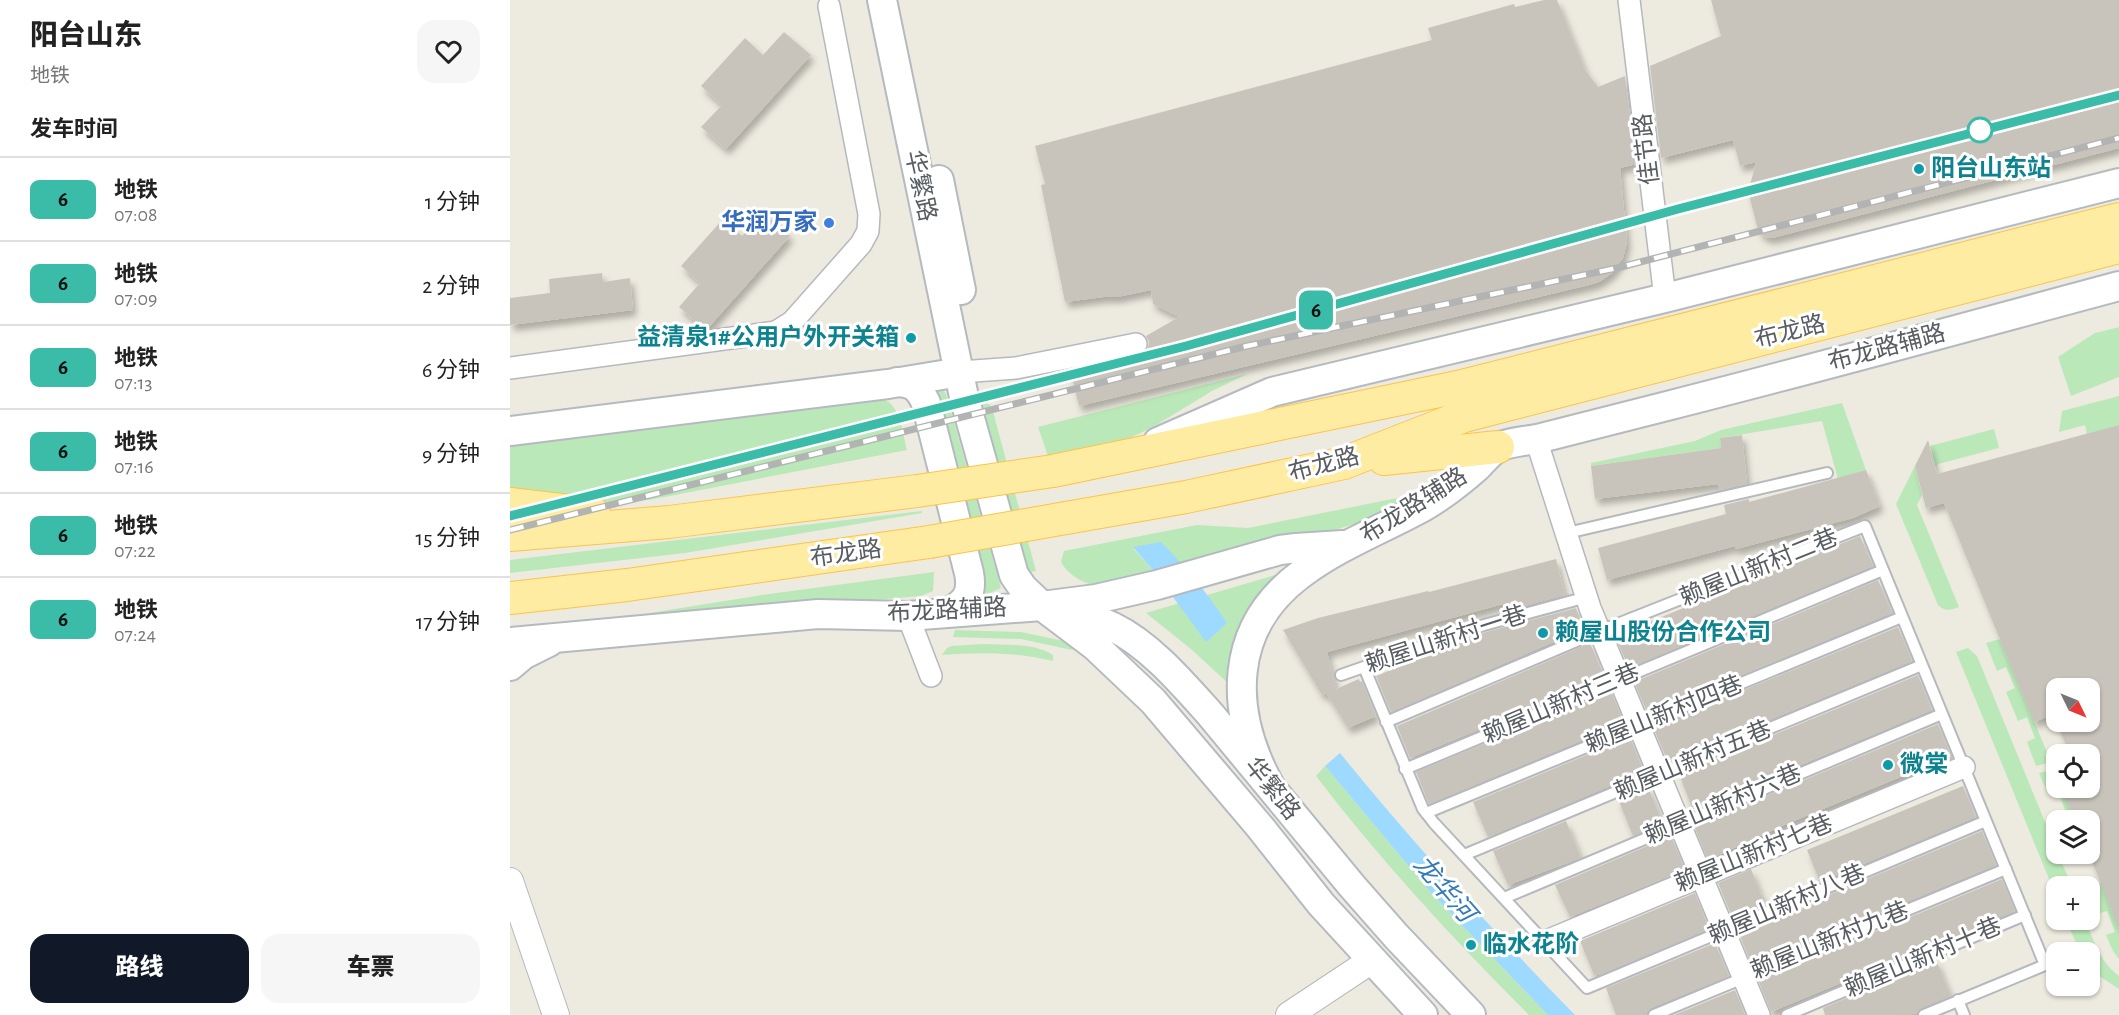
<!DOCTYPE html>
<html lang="zh">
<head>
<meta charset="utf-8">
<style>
	body { margin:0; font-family:"Alegreya Sans","Noto Sans SC",sans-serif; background:#f6f6f6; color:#222; height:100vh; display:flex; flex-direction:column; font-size:22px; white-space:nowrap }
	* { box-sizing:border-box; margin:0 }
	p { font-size:20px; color:#767676 }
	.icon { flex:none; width:33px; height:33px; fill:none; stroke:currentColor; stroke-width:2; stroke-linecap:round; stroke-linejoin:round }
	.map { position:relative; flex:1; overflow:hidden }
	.details { display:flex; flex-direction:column; background:#fff; width:510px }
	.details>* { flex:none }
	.badge { padding:0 12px; border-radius:9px; font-size:21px; line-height:39px }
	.needle { width:39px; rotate:133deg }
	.fabs { position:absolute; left:1536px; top:678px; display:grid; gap:12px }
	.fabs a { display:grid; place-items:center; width:54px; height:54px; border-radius:12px; background:#fff; box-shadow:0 2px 4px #0004; font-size:30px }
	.map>.badge { position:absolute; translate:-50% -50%; box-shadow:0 0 0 3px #fff }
	h2 { padding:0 30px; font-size:22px; line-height:54px }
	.round { display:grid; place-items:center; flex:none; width:63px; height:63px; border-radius:18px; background:#f6f6f6 }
	.summary { display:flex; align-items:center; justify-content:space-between; height:102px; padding:0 30px }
	h1 { font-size:28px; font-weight:800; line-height:45px }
	.action { display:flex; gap:12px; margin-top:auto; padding:12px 30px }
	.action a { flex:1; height:69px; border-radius:18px; background:#111827; color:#fff; font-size:24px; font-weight:800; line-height:69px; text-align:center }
	.action a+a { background:#f6f6f6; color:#222 }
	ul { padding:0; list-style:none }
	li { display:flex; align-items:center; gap:18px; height:84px; padding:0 30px; border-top:2px solid #e0e0e0 }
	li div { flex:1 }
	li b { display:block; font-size:22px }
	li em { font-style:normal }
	li .badge { min-width:66px; font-weight:700; text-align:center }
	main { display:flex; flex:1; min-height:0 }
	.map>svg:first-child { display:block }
	.green { fill:#bbe8b9 }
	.water { fill:#9ed9ff }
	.building { fill:#c8c4bc; filter:url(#shadow) }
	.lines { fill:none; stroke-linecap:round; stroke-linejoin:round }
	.service-casing { stroke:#b5b9be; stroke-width:14 }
	.minor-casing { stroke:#b5b9be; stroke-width:24 }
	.tertiary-casing { stroke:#b5b9be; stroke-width:28 }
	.secondary-casing { stroke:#b5bac0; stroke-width:32 }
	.primary-casing { stroke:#fec347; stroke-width:34 }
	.service { stroke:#fff; stroke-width:10 }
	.minor { stroke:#fff; stroke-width:21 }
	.tertiary { stroke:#fff; stroke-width:26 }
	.secondary { stroke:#fff; stroke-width:28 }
	.primary { stroke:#ffeca3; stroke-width:32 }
	.rail-casing { stroke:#b2b3b3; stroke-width:7 }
	.rail { stroke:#fff; stroke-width:4.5; stroke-dasharray:14; stroke-linecap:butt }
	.primary-bridge-casing { stroke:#fec347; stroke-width:34; stroke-linecap:butt }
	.primary-bridge { stroke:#ffeca3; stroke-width:32 }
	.line-casing { stroke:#fff; stroke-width:14 }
	.line { stroke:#3abca8; stroke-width:9 }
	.stop-dot { fill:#fff; stroke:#3abca8; stroke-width:3 }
	.culture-dot { fill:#0f9aa8; stroke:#fff; stroke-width:2 }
	.shop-dot { fill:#3f7fe0; stroke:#fff; stroke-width:2 }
	.labels { text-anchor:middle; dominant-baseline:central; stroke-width:6; stroke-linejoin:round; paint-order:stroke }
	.street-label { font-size:24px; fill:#585d62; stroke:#fff }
	.culture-label { font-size:24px; font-weight:bold; fill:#0d838f; stroke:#fff; text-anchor:start }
	.shop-label { font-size:24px; font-weight:bold; fill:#366cbe; stroke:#fff; text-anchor:end }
	.water-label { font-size:26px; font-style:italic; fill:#327aba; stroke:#fff }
</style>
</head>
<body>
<main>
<section class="details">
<div class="summary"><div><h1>阳台山东</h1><p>地铁</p></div><a class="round"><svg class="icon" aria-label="heart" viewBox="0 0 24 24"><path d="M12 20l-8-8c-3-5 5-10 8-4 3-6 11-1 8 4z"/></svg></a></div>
<h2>发车时间</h2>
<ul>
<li><span class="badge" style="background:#3abca8;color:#111">6</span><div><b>地铁</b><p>07:08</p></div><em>1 分钟</em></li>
<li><span class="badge" style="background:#3abca8;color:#111">6</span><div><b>地铁</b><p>07:09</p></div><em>2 分钟</em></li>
<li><span class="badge" style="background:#3abca8;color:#111">6</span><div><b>地铁</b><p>07:13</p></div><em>6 分钟</em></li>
<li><span class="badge" style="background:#3abca8;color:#111">6</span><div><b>地铁</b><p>07:16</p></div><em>9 分钟</em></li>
<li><span class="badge" style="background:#3abca8;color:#111">6</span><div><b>地铁</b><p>07:22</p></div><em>15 分钟</em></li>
<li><span class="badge" style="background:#3abca8;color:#111">6</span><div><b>地铁</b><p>07:24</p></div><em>17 分钟</em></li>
</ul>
<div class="action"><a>路线</a><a>车票</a></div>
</section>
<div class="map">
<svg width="1609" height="1015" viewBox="0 0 1609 1015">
	<defs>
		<filter id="shadow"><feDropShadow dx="3.5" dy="6" stdDeviation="3" flood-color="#0004"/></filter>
	</defs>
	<rect width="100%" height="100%" fill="#edeadf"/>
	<path class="green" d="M1609,327V377L1561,396L1548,357L1585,333Z
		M737,374L702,391L643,427L607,444L538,456L528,427Z
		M430,390H433L436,394L491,588L464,600L474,583L475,573L425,395Z
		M1609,396V425L1577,434L1575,425L1549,432L1552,411Z
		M370,398C391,403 392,432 397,450L139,500L78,503L0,494V440Z
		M475,403L479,404L482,408L526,571L520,572L516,568L471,406Z
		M1332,403L1356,470L1328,479L1312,421L1210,438L1211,448L1081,466V463L1185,441L1211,430Z
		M1484,429L1489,448L1428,464L1426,468L1420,446Z
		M1405,466L1412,495L1407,505L1449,607C1441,610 1435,612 1428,605L1386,504Z
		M912,493L880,513L821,531L717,553L675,566L623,548L646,574C632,577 608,587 595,587C578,586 559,577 551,562L554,551L687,525L738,528Z
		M412,511V513L175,553L0,573V560Z
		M424,572L423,591L411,596L0,631L127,615L259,594Z
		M765,575L770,580L721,686L681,649L636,613Z
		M445,630L511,632L568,644L562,650L511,639L443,637Z
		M1490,639L1541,762L1526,766L1517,742L1525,738L1517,717L1508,721L1496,692L1505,688L1496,667L1487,671L1476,643Z
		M473,644C494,645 525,643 543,655V661C507,652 469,652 432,655L437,648L442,646Z
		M1458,648L1467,656L1546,849V854H1548L1562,886H1546V896L1446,652Z
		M815,766L923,895L1038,1015H1019C943,939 871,861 806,776Z
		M1544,769L1546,776V788H1551L1565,820H1549L1546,814L1555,810L1547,789L1537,792L1529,773Z
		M1591,883L1609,928V959L1603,951L1596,935L1605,932L1597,911L1587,914L1580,895L1579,886Z
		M1556,920H1575C1584,941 1590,962 1609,976V989L1580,970V952H1570Z"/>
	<path class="water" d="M651,542C676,567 698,594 717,623L696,642L646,574L623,547Z
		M830,753C904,844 983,931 1065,1015H1038L923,895L815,766Z"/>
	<path class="building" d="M1034,0H1047L1075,70L1088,87L1115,76L1126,164L1110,168L1117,242L1113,258L1102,273L1089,282L1079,285L569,406L560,370L629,356L638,349L639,342L636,336L669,317L643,304L641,290L607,297H593L555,302L531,185L535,184L525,146L922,40L918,28L1004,4L1005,7Z
		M1201,0H1609V148L1262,238L1255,237L1250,233L1247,226L1240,199L1239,189L1246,162L1230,166L1223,140L1151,158L1140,66L1211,36Z
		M274,32L301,55L216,149L191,127L212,105L191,86L235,38L253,55Z
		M253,212L280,236L198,328L194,329L169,307L190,283L171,266L213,219L232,236Z
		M92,273L93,282L120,278L123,310L0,325V298L40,293L39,279Z
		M1609,425V927H1608L1580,856V820H1565L1551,788H1580V754H1560L1546,722H1580V688H1546V713L1524,722L1434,503L1416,508L1405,466L1418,440L1427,474Z
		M1232,435L1237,484L1210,490L1208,484L1085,499L1081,466L1211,448L1210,438Z
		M1356,470L1370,506L1343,518L1226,549L1225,546L1097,580L1088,548L1216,514L1214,505L1239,499V502Z
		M1350,536L1363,566L1119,668L1105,636Z
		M1046,559L1055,595L996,611L993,604L817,652L826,689L849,679L850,682L852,681L866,716L838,728L816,693L812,695L773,630L808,618L918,591L919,592Z
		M1368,580L1382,613L1138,714L1124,682Z
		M1066,608L1074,629L881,712L880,710L866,676L976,632Z
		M1388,627L1402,661L1158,762L1143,727Z
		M1080,643L1095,678L900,758L887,726Z
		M1408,675L1422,710L1183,810L1169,774Z
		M1101,691L1114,723L919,804L906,772Z
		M1428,724L1441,756L1274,825L1198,860L1184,826Z
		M1120,737L1134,772L978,837L963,802Z
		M1453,786L1466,817L1310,882L1297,850Z
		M1138,787L1153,823L1123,836L1108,799Z
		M1056,821L1071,858L998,885L983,851Z
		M1472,831L1486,865L1242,966L1229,933L1317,899L1316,896Z
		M1161,836L1175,870L1060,917L1045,885Z
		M1241,869L1255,905L1223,919L1208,883Z
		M1492,879L1505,911L1261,1012L1248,980Z
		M1185,893L1199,929L1090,975L1089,973L1084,975L1070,941Z
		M1205,943L1219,976L1141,1008L1137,1015H1106L1096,988Z
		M1426,960L1441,996L1411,1008L1407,1014L1315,1015L1313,1008Z
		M1225,990L1235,1015H1164Z"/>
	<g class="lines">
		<g class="service-casing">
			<path id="service" d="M1057,533L1317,473
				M854,667L913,809L924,823L1077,988L1476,821
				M831,675L974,625L1077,597
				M876,722L1090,631L1355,526L1535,965L1414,1015
				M895,769L1373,570
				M916,813L1392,617
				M954,855L1412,665
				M994,898L1432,714
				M1448,1000L1454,1015
				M1144,1015L1496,869
				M1277,1015L1515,915"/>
		</g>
		<g class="minor-casing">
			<path id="minor" d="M1119,0L1155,298
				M0,368L266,332L282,322L351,244L358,231L359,214L319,6
				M450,372L506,368L626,344
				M1026,439L1080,608L1249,1015
				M398,616L421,676
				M1034,942L1454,767"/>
		</g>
		<g class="tertiary-casing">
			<path id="tertiary" d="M0,881L46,1015
				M779,1015L862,960"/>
		</g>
		<g class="secondary-casing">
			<path id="secondary" d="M372,0L454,397L504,575L513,588L532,606L585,646L643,701L750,827L811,904L913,1015
				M429,180L451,290
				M387,382C404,383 409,388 416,403L459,573C463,594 456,602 439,612
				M0,431L378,384L450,372
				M648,442L762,392L1155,298L1609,183
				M546,609C565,614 585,618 603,627C640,645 673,684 700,714L842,886L886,936L961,1015
				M0,642L308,614L398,616L532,606L586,599L647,585L770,550L786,548L832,545
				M0,666L13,655L39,642
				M759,784C719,710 718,628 791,574C828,546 873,529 913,507C932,496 950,482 967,467C973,461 980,452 987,448C997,442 1019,441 1031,438C1074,427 1117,416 1161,405C1311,367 1460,326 1609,286"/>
		</g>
		<g class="primary-casing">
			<path id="primary" d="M874,459L988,447
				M543,471L948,387L1609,219
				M0,504L84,514
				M556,518L676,497L834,463L954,416L1609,247
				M0,535L159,522L407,491
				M0,598L117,585L419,542"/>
		</g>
		<use href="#service" class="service"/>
		<use href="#minor" class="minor"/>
		<use href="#tertiary" class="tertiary"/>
		<use href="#secondary" class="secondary"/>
		<use href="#primary" class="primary"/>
		<g class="rail-casing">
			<path id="rail" d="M0,516L676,346L1168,209L1609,95
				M0,530L737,346L1107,268L1609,138"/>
		</g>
		<use href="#rail" class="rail"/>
		<g class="primary-bridge-casing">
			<path id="primary-bridge" d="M407,491L543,471
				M419,542L556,518"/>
		</g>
		<use href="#primary-bridge" class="primary-bridge"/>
	</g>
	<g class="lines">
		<g class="line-casing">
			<path id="line" d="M0,516L676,346L1168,209L1609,95"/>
		</g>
		<use href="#line" class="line"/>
	</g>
	<circle class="stop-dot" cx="1470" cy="130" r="12"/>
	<g class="culture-dot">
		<circle cx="1409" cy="169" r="6"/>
		<circle cx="401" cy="338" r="6"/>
		<circle cx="1033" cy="633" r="6"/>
		<circle cx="1378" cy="765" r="6"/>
		<circle cx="961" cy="945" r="6"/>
	</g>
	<circle class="shop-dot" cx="319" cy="223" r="6"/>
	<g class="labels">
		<g class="street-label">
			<text transform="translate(1137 149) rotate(-97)">佳节路</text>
			<text transform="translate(410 186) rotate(78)">华繁路</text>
			<text transform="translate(1280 332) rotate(-14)">布龙路</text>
			<text transform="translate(1377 348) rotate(-15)">布龙路辅路</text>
			<text transform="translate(814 465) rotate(-15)">布龙路</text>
			<text transform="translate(904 506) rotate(-32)">布龙路辅路</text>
			<text transform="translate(336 554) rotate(-8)">布龙路</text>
			<text transform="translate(1249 568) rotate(-22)">赖屋山新村二巷</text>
			<text transform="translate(437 611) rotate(-3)">布龙路辅路</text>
			<text transform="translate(936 640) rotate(-18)">赖屋山新村一巷</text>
			<text transform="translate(1051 704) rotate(-23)">赖屋山新村三巷</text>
			<text transform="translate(1154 715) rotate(-22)">赖屋山新村四巷</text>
			<text transform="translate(1183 761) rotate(-23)">赖屋山新村五巷</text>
			<text transform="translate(762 789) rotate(51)">华繁路</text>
			<text transform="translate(1213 805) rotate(-23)">赖屋山新村六巷</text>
			<text transform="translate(1244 854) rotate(-22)">赖屋山新村七巷</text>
			<text transform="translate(1277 905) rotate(-23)">赖屋山新村八巷</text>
			<text transform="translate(1320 941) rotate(-22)">赖屋山新村九巷</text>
			<text transform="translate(1413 958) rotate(-23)">赖屋山新村十巷</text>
		</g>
		<g class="culture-label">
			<text x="1421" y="169">阳台山东站</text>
			<text x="389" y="338" text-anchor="end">益清泉1#公用户外开关箱</text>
			<text x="1045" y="633">赖屋山股份合作公司</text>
			<text x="1390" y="765">微棠</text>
			<text x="973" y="945">临水花阶</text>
		</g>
		<g class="shop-label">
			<text x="307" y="223">华润万家</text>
		</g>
		<g class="water-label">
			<text transform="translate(934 889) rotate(49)">龙华河</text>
		</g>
	</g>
</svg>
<div class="fabs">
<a><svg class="needle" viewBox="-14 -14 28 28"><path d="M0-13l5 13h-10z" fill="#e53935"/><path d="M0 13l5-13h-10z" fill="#767676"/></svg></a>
<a><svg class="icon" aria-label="locate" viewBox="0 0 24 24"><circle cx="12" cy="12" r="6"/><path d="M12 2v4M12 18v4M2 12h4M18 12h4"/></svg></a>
<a><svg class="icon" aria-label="layers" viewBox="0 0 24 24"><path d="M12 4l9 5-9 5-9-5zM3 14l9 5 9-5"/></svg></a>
<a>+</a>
<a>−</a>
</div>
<b class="badge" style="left:806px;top:310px;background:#3abca8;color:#111">6</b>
</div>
</main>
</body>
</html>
